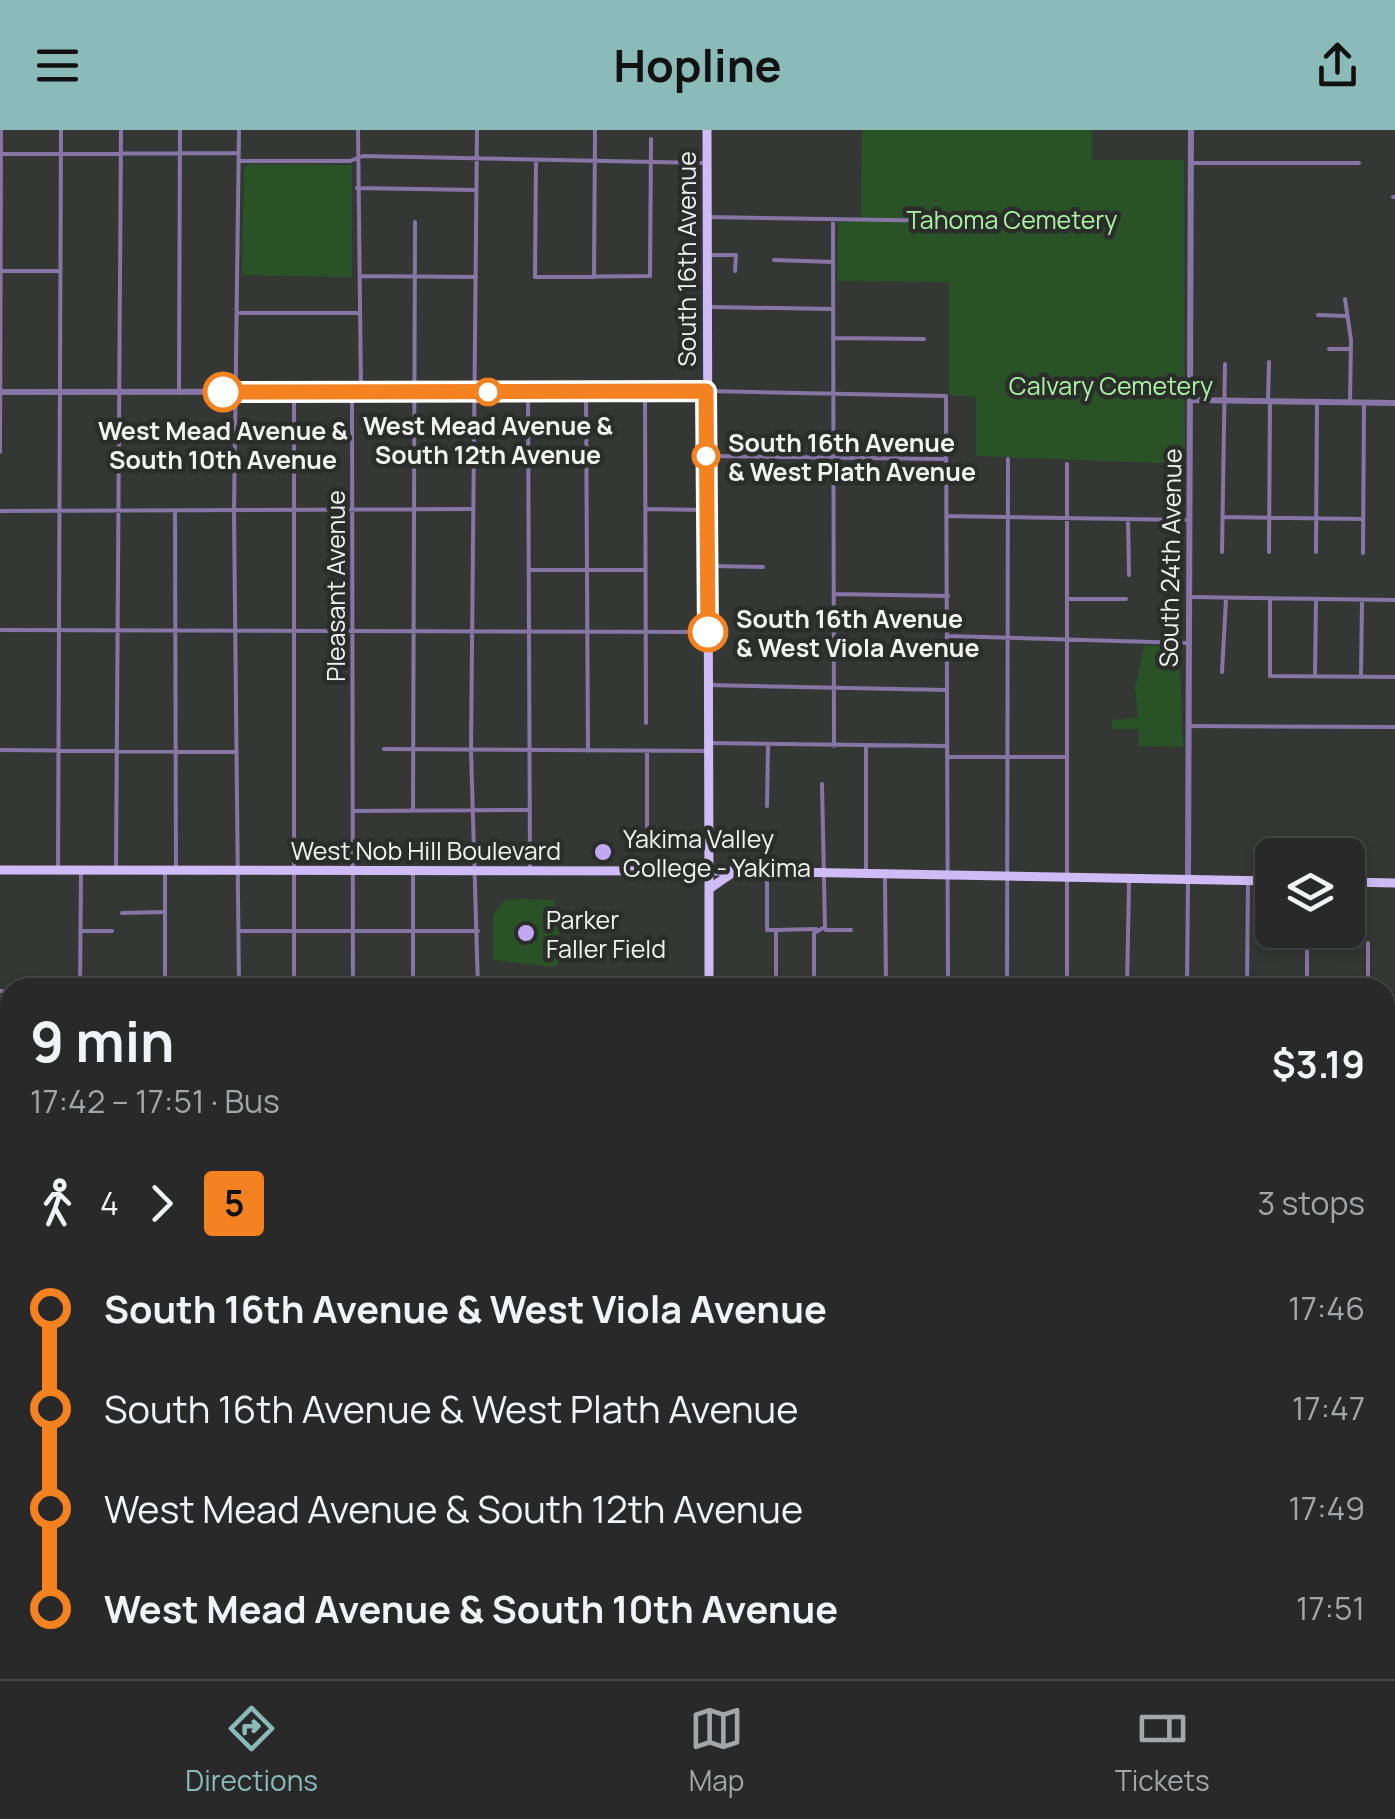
<!DOCTYPE html>
<html lang="en">
<head>
<meta charset="utf-8">
<style>
	body { margin:0; font-family:Manrope,sans-serif; background:#343534; color:#f1f3f6; height:100vh; display:flex; flex-direction:column; font-size:38px; white-space:nowrap }
	* { box-sizing:border-box; margin:0 }
	p { font-size:32px; color:#a5a6a8 }
	.icon { flex:none; width:55px; height:55px; fill:none; stroke:currentColor; stroke-width:2; stroke-linecap:round; stroke-linejoin:round }
	.map { position:relative; flex:1; overflow:hidden }
	.details { position:absolute; left:0px; top:848px; width:1395px; height:702px; display:flex; flex-direction:column; background:#282928; border-radius:30px 30px 0 0; box-shadow:0 5px 15px #0003,0 0 0 2px #444545 }
	.details>* { flex:none }
	.badge { padding:0 20px; border-radius:8px; font-size:35px; line-height:65px }
	.tools { position:absolute; left:1255px; top:708px; display:grid; gap:20px }
	.tools a { display:grid; place-items:center; width:110px; height:110px; border-radius:15px; background:#282928; box-shadow:0 5px 15px #0003,0 0 0 2px #444545; font-size:50px }
	.map>.badge { position:absolute; translate:-50% -50%; box-shadow:0 0 0 5px #fff }
	.legs { display:flex; align-items:center; gap:15px; height:110px; padding:0 30px; font-size:32px }
	.legs p { margin-inline-start:auto }
	.head { display:flex; align-items:center; justify-content:space-between; height:170px; padding:0 30px }
	h1 { font-size:55px; font-weight:700; line-height:75px }
	ul { padding:0 30px; list-style:none }
	li { display:flex; align-items:center; gap:35px; height:100px; font-size:38px }
	li i { display:grid; place-items:center; width:15px; height:100%; margin:0 12px; background:currentColor }
	li i::after { content:''; width:25px; height:25px; margin:-12px; border:8px solid; border-radius:50%; background:#282928 }
	li p { margin-inline-start:auto }
	li:first-child i { background:linear-gradient(#0000 50%,currentColor 0) }
	li:last-child i { background:linear-gradient(currentColor 50%,#0000 0) }
	header { display:flex; justify-content:space-between; align-items:center; height:130px; padding:0 30px; background:#8bbbb9; color:#111; font-size:45px; font-weight:700 }
	.tabs { display:flex; justify-content:space-around; align-items:center; height:140px; border-top:2px solid #444545; background:#282928; font-size:28px; color:#a5a6a8 }
	.tabs a { display:grid; justify-items:center; gap:5px }
	.tabs .selected { color:#8bbbb9 }
	.map>svg:first-child { display:block }
	.green { fill:#295326 }
	.lines { fill:none; stroke-linecap:round; stroke-linejoin:round }
	.minor { stroke:#8675a5; stroke-width:4 }
	.tertiary { stroke:#8675a5; stroke-width:6 }
	.secondary { stroke:#b398e3; stroke-width:6 }
	.primary { stroke:#cfbcf6; stroke-width:9 }
	.tram { stroke:#dedfdd; stroke-width:2.5 }
	.line-1-casing { stroke:#fff; stroke-width:22 }
	.line-1 { stroke:#f58220; stroke-width:15 }
	.stop-1-dot { fill:#fff; stroke:#f58220; stroke-width:5 }
	.poi-dot { fill:#c2a8f2; stroke:#2b2d2b; stroke-width:4 }
	.labels { text-anchor:middle; dominant-baseline:central; stroke-width:9; stroke-linejoin:round; paint-order:stroke }
	.park-label { font-size:25px; fill:#aaf5a3; stroke:#2b2d2b }
	.street-label { font-size:25px; fill:#f3f4f2; stroke:#2b2d2b }
	.stop-label { font-size:25px; font-weight:bold; fill:#f3f4f2; stroke:#2b2d2b }
	.poi-label { font-size:25px; fill:#f3f4f2; stroke:#2b2d2b; text-anchor:start }
</style>
</head>
<body>
<header><svg class="icon" aria-label="menu" viewBox="0 0 24 24"><path d="M4 6h16M4 12h16M4 18h16"/></svg>Hopline<svg class="icon" aria-label="share" viewBox="0 0 24 24"><path d="M12 15V3M7 8l5-5 5 5M5 13v7h14v-7"/></svg></header>
<div class="map">
<svg width="1395" height="1549" viewBox="0 0 1395 1549">
	<rect width="100%" height="100%" fill="#353735"/>
	<path class="green" d="M862,0H1092V30H1184L1185,334L976,326V267L949,265V152L837,151L838,92L861,91Z
		M249,34L352,35V147L242,145L244,38Z
		M1144,515L1179,517L1183,617L1139,616L1138,599H1112V590L1138,588L1135,559Z
		M506,769L555,770L562,829L554,837L493,830V784Z
		M10,1272V1352L0,1355V1275Z
		M0,1376L10,1407V1494L4,1496L0,1485Z"/>
	<g class="lines">
		<path class="minor" d="M477,0L471,620L478,858
			M0,24L239,23
			M536,30L535,147L650,146L651,9
			M239,31H350L363,26L703,33
			M1194,33H1359
			M357,58L476,60
			M1393,67H1395
			M707,87L950,91
			M833,89L834,616
			M707,125H736L735,141
			M774,130L833,132
			M0,141H60
			M361,146L476,147
			M594,147L595,0
			M1345,169L1351,210L1350,272
			M711,177L832,179
			M240,183H360
			M1318,185L1345,186
			M833,208L924,209
			M1329,219H1351
			M707,261L946,266L948,858
			M294,262V858
			M179,263L180,0
			M528,263L530,740
			M586,263L588,621
			M645,263L646,593
			M1268,271L1269,232
			M0,322L1,0
			M711,326L946,329
			M1067,334V858
			M646,379L706,380
			M0,381L470,379
			M175,382L176,740
			M948,386L1188,390
			M1223,387L1363,389
			M1128,389L1129,445
			M1222,422L1225,234
			M1269,422L1270,271
			M1316,422L1317,272
			M1363,423L1364,273
			M712,436L763,437
			M529,440H644
			M834,464L948,466
			M1191,467L1395,470
			M1069,469H1126
			M1270,469V546L1395,547
			M0,500L705,502
			M947,506L1186,513
			M1222,542L1226,469
			M1315,545L1316,470
			M1361,546L1362,471
			M708,555L947,560
			M1188,596L1395,597
			M708,613L947,616
			M866,618V743
			M384,619L708,621
			M0,620L234,622
			M647,621V697
			M947,627H1067
			M767,676L768,616
			M413,680L415,92
			M353,681L529,680
			M58,740L61,0
			M116,740L121,0
			M165,742V858
			M413,742V858
			M767,744V800H776
			M885,747L886,858
			M122,783L165,782
			M776,800L816,799
			M776,800V858
			M826,800H851
			M82,801H112
			M239,801H478
			M1368,813V858
			M80,858L81,742
			M239,858L234,382L239,0
			M353,858L352,268L361,262L358,0
			M814,858V803L825,797L822,654
			M1007,858L1008,329
			M1127,858L1129,752
			M1187,858L1188,752
			M1247,858L1248,752
			M1307,858V800
			M0,861H10
			M1385,871H1395
			M0,918H10
			M1385,991H1395
			M1385,1067H1395
			M1385,1121L1395,1123
			M0,1132H10
			M1385,1170L1395,1173
			M0,1215H10
			M1385,1350H1395
			M0,1361L10,1357
			M0,1369L10,1399
			M1385,1404H1395
			M1385,1528H1395
			M57,1540L60,1549
			M131,1540L134,1549
			M203,1540L206,1549
			M347,1540L350,1549
			M421,1540L424,1549
			M479,1540V1549
			M576,1540L577,1549
			M810,1540L819,1549
			M1128,1540L1129,1549
			M1188,1540V1549
			M976,1549V1540
			M1070,1549V1540
			M1310,1549V1540"/>
		<path class="tertiary" d="M0,262L706,261
			M1193,270L1395,273
			M1188,750L1191,0
			M1385,1469H1395
			M0,1544L13,1540
			M261,1549L287,1540"/>
		<path class="secondary" d="M1385,1232L1395,1233
			M0,1269L10,1266
			M513,1549L534,1540"/>
		<path class="primary" d="M707,0L709,759
			M0,740L733,741
			M1348,752L1395,753
			M709,759L735,741L1272,751
			M709,858V761
			M711,1540V1549"/>
		<path class="tram" d="M0,1376L7,1391"/>
	</g>
	<g class="lines">
		<g class="line-1-casing">
			<path id="line-1" d="M223,262L706,261L708,502"/>
		</g>
		<use href="#line-1" class="line-1"/>
	</g>
	<g class="stop-1-dot">
		<circle cx="223" cy="262" r="18"/>
		<circle cx="488" cy="262" r="12"/>
		<circle cx="706" cy="326" r="12"/>
		<circle cx="708" cy="502" r="18"/>
	</g>
	<g class="poi-dot">
		<circle cx="603" cy="722" r="10"/>
		<circle cx="526" cy="803" r="10"/>
	</g>
	<g class="labels">
		<g class="park-label">
			<text x="1012" y="89">Tahoma Cemetery</text>
			<text x="1111" y="255">Calvary Cemetery</text>
		</g>
		<g class="street-label">
			<text transform="translate(686 129) rotate(-90)">South 16th Avenue</text>
			<text transform="translate(1170 428) rotate(-89)">South 24th Avenue</text>
			<text transform="translate(335 456) rotate(-90)">Pleasant Avenue</text>
			<text x="426" y="720">West Nob Hill Boulevard</text>
		</g>
		<g class="stop-label">
			<text x="488" y="295">West Mead Avenue &amp;<tspan x="488" dy="29">South 12th Avenue</tspan></text>
			<text x="223" y="300">West Mead Avenue &amp;<tspan x="223" dy="29">South 10th Avenue</tspan></text>
			<text x="728" y="312" text-anchor="start">South 16th Avenue<tspan x="728" dy="29">&amp; West Plath Avenue</tspan></text>
			<text x="736" y="488" text-anchor="start">South 16th Avenue<tspan x="736" dy="29">&amp; West Viola Avenue</tspan></text>
		</g>
		<g class="poi-label">
			<text x="623" y="708">Yakima Valley<tspan x="623" dy="29">College - Yakima</tspan></text>
			<text x="546" y="789">Parker<tspan x="546" dy="29">Faller Field</tspan></text>
		</g>
	</g>
</svg>
<div class="tools">
<a><svg class="icon" aria-label="layers" viewBox="0 0 24 24"><path d="M12 4l9 5-9 5-9-5zM3 14l9 5 9-5"/></svg></a>
</div>
<section class="details">
<div class="head"><div><h1>9 min</h1><p>17:42 – 17:51 · Bus</p></div><b>$3.19</b></div>
<div class="legs"><svg class="icon" aria-label="walk" viewBox="0 0 24 24"><circle cx="13" cy="4" r="2"/><path d="M13 8l-2 6 4 7M11 14l-3 7M7 12l3-4h3l4 4"/></svg>4<svg class="icon" aria-label="forward" viewBox="0 0 24 24"><path d="M9 5l7 7-7 7"/></svg><b class="badge" style="background:#f58220;color:#111">5</b><p>3 stops</p></div>
<ul>
<li><i style="color:#f58220"></i><b>South 16th Avenue &amp; West Viola Avenue</b><p>17:46</p></li>
<li><i style="color:#f58220"></i><span>South 16th Avenue &amp; West Plath Avenue</span><p>17:47</p></li>
<li><i style="color:#f58220"></i><span>West Mead Avenue &amp; South 12th Avenue</span><p>17:49</p></li>
<li><i style="color:#f58220"></i><b>West Mead Avenue &amp; South 10th Avenue</b><p>17:51</p></li>
</ul>
</section>
</div>
<nav class="tabs">
<a class="selected"><svg class="icon" aria-label="directions" viewBox="0 0 24 24"><path d="M12 3l9 9-9 9-9-9zM9 14v-3h6M13 9l2 2-2 2"/></svg>Directions</a>
<a><svg class="icon" aria-label="map" viewBox="0 0 24 24"><path d="M3 6l6-2 6 2 6-2v14l-6 2-6-2-6 2zM9 4v14M15 6v14"/></svg>Map</a>
<a><svg class="icon" aria-label="tickets" viewBox="0 0 24 24"><path d="M3 7h18v10H3zM15 7v10"/></svg>Tickets</a>
</nav>
</body>
</html>
